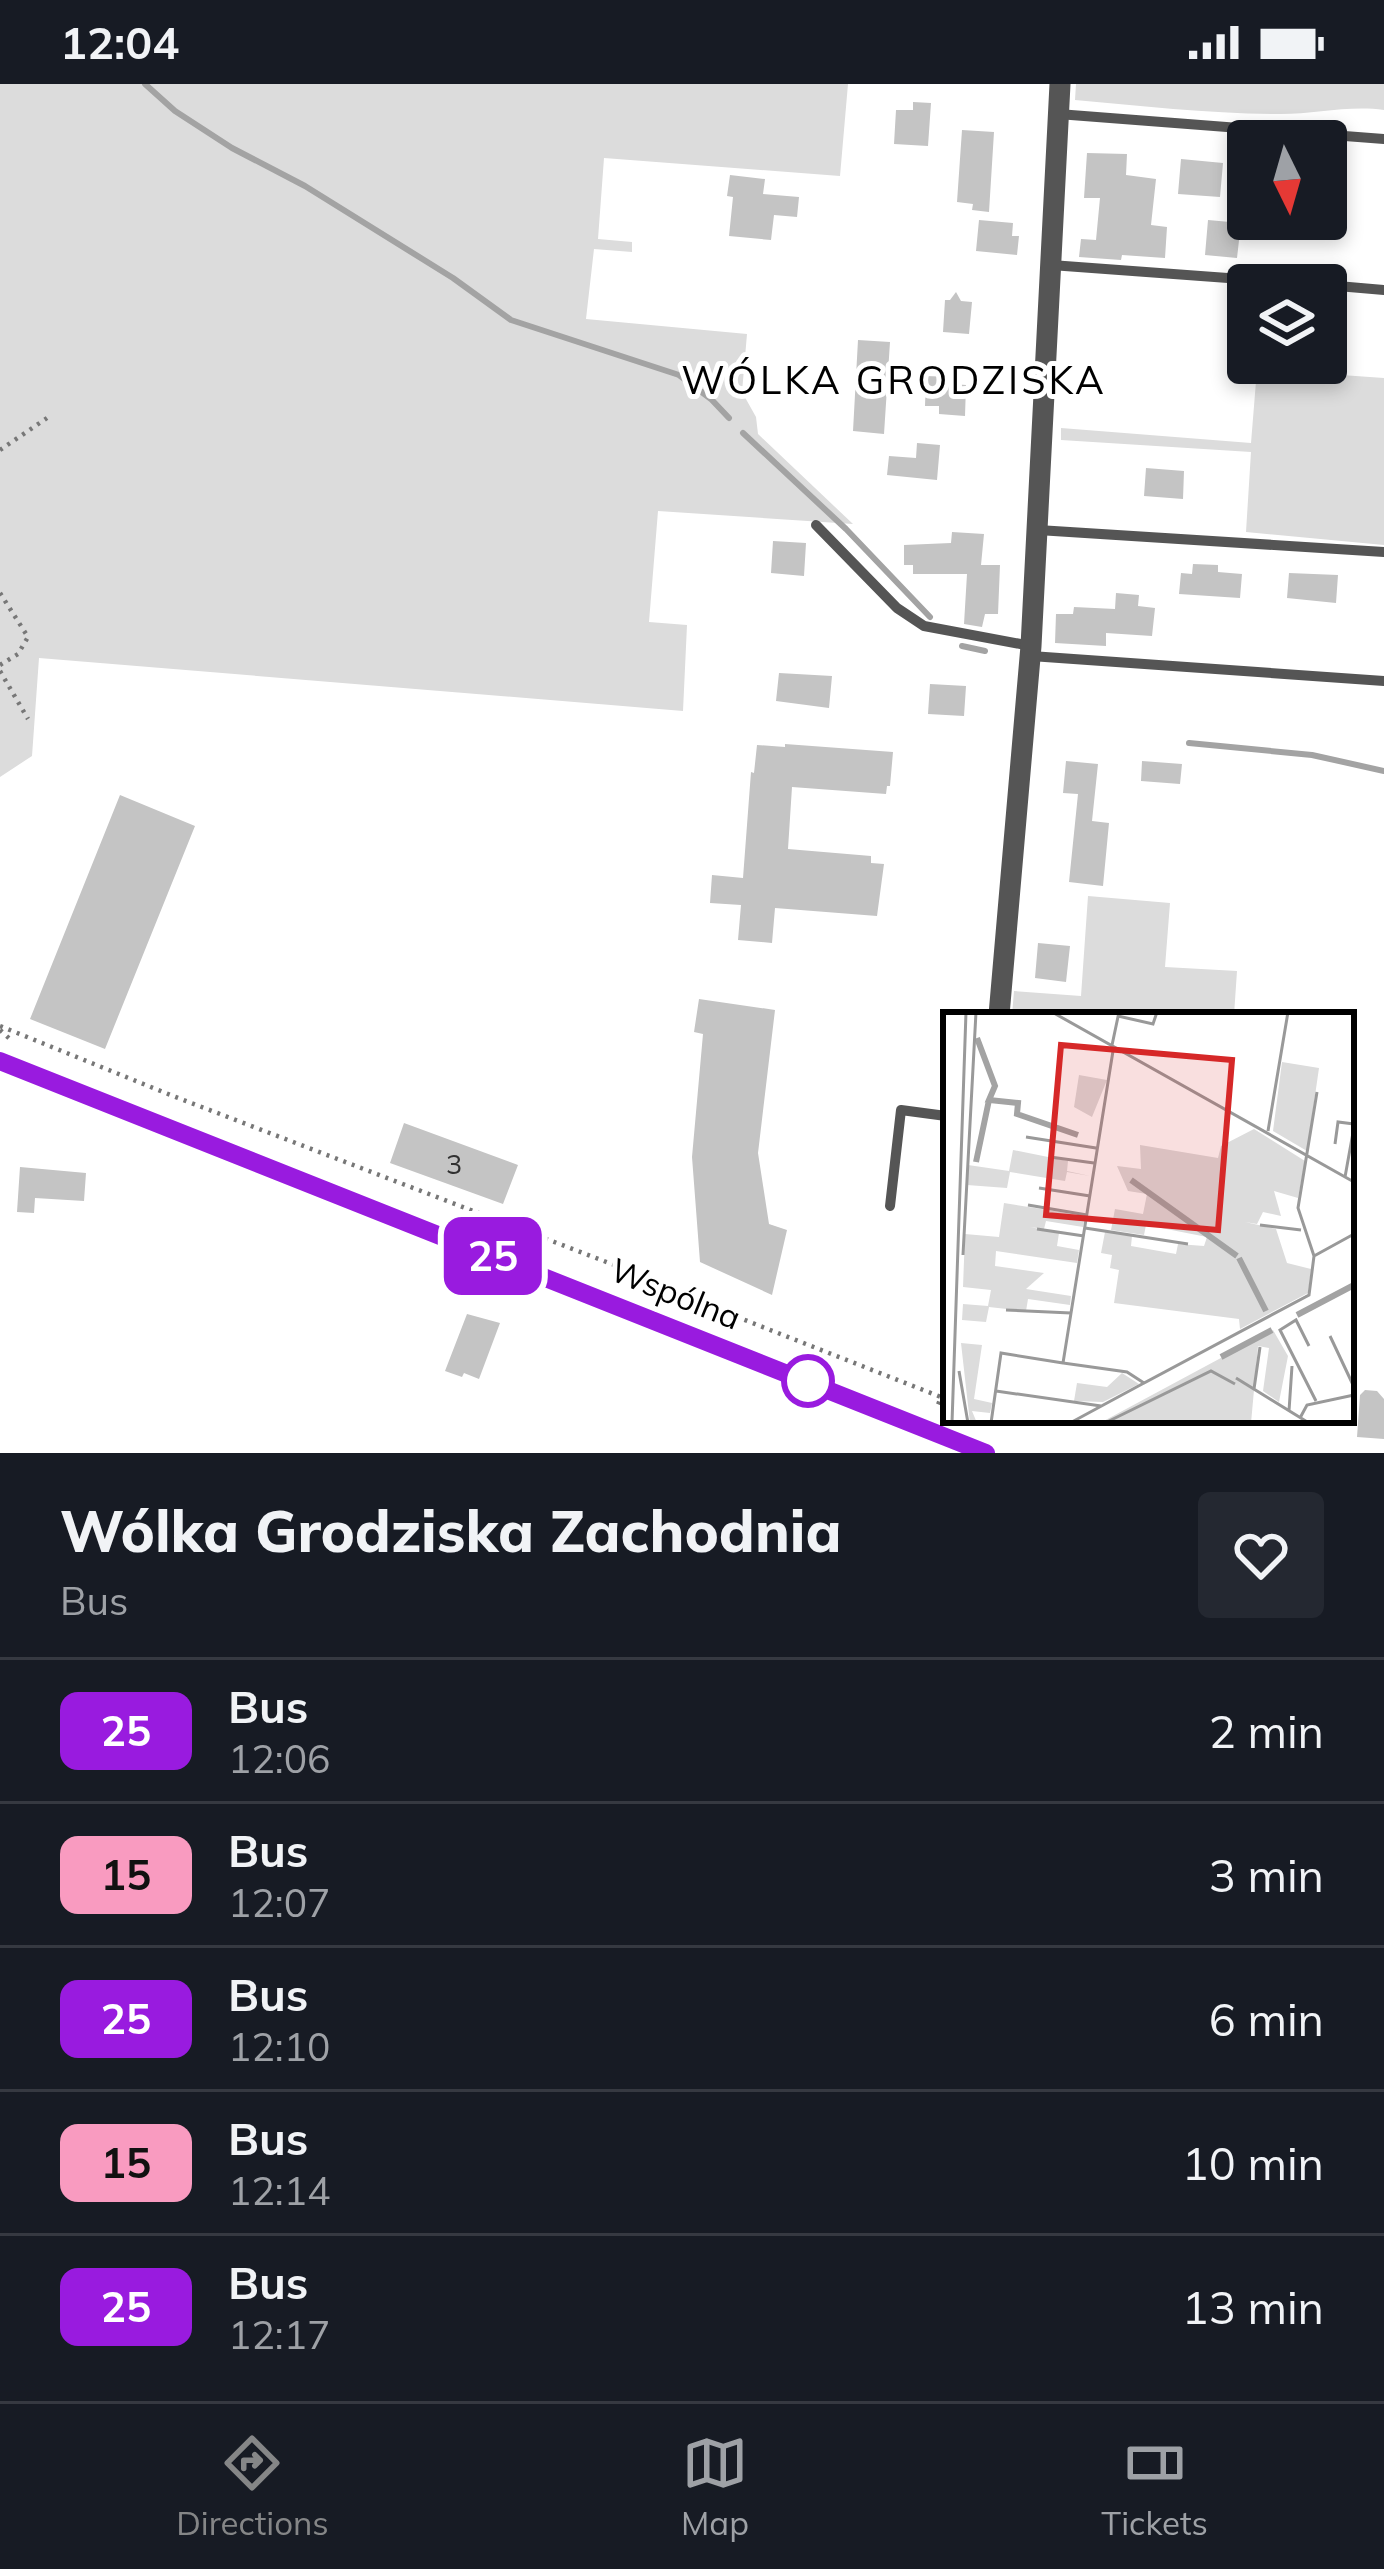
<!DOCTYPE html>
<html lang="en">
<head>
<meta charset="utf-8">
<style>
	body { margin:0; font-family:Mulish,sans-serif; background:#242831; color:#f1f3f6; height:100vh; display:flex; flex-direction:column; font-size:45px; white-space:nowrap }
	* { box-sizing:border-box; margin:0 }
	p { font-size:39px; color:#9ea1a6 }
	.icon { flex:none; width:66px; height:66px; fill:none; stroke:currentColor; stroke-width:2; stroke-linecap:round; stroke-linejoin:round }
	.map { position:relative; height:1369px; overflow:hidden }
	.sheet { display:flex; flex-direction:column; background:#171b24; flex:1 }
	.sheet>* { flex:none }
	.badge { padding:0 24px; border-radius:18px; font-size:42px; line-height:78px }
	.needle { width:78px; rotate:175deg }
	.buttons { position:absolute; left:1227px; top:36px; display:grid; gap:24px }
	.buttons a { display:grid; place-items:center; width:120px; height:120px; border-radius:12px; background:#171b24; box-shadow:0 6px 18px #0003; font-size:60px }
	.map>.badge { position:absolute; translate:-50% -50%; box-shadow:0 0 0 6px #fff }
	.round { display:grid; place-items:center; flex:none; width:126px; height:126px; border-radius:12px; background:#242831 }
	.head { display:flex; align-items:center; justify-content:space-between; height:204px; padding:0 60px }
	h1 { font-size:57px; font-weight:800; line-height:90px }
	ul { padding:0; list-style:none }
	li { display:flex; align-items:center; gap:36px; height:144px; padding:0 60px; border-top:3px solid #363941 }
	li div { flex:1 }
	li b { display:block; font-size:45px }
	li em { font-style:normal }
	li .badge { min-width:132px; font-weight:700; text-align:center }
	.status { display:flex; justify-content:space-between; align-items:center; height:84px; padding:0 60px; background:#171b24; direction:ltr }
	.status svg { height:33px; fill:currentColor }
	.tab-bar { display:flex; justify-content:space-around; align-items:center; height:168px; border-top:3px solid #363941; background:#171b24; font-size:33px; color:#9ea1a6 }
	.tab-bar a { display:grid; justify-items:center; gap:6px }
	.tab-bar .current { color:#858687 }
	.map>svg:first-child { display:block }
	.green { fill:#dcdcdc }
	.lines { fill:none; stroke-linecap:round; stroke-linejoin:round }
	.stream { stroke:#a3a3a3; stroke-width:6 }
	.building { fill:#c4c4c4 }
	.path { stroke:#777; stroke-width:4.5; stroke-dasharray:3 6; stroke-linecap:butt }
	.lane { stroke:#555; stroke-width:10 }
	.street { stroke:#555; stroke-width:21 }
	.secondary { stroke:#222; stroke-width:24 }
	.line-casing { stroke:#fff; stroke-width:27 }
	.line { stroke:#991bdf; stroke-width:18 }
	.stop-dot { fill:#fff; stroke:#991bdf; stroke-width:6 }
	.labels { text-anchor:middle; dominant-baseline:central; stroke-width:10; stroke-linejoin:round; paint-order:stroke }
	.number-label { font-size:27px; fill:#313131 }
	.street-label { font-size:33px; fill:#000; stroke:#fff }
	.quarter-label { font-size:39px; letter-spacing:3px; fill:#000; stroke:#fff }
	.inset-river { fill:none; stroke:#a3a3a3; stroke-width:6 }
	.inset-road { fill:none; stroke:#999; stroke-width:3 }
	.view { fill:#d62828; fill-opacity:0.15; stroke:#d62828; stroke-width:6 }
	.inset-edge { fill:none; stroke:#000; stroke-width:6 }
</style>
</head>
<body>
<div class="status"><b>12:04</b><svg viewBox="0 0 49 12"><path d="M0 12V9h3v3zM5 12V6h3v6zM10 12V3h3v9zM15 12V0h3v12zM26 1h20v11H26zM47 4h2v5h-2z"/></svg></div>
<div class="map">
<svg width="1384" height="1369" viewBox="0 0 1384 1369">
	<rect width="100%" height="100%" fill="#fff"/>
	<path class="green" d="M0,0H848L840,92L604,74L598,155L632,158V168L594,165L586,235L747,250L742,308L756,333L758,350L853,440L658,427L649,538L687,541L683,627L39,574L32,672L0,693Z
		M1076,0H1384V26C1350,21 1315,30 1281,30C1212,30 1143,22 1075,16Z
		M1257,285L1384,294V461L1246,448L1251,368L1061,356V344L1251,359Z
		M1088,812L1170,819L1165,883L1237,887L1234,931H1012L1014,907L1081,912Z"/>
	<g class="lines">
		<path class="stream" d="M145,0L175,27L232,64L305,102L453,194L511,236L679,291L711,315L729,334
			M743,349L846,445L930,533
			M962,562L985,567
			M1189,659L1312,671L1384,687"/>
	</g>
	<path class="building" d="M913,18L931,19L928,62L894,60L896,26H913Z
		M962,46L994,48L989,128L972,126L973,120L957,118Z
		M1087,69L1127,70L1126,91L1156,95L1151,141L1167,143L1165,174L1122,171L1121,176L1079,173L1081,155L1096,156L1100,114H1084Z
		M1181,75L1223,79L1220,113L1178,110Z
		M730,91L765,95L763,110L799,113L797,133L774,131L771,156L729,152L733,113L727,112Z
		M979,136L1013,139L1012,152H1019L1017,171L976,167Z
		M1208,136L1241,139L1237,174L1205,171Z
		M956,208L961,217L972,218L969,250L943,248L945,216H950Z
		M858,256L890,258L884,350L853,347Z
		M926,292L953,293V300L966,301L965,332L939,330V322H925Z
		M917,359L940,361L937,396L887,391L889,372L916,374Z
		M1146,384L1184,387L1183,415L1144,412Z
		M952,448L984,450L981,481H1000L998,530H985L982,543L964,540L967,490H913V481H904V461L951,459Z
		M773,457L806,459L804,492L771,489Z
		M1193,480L1218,481V488L1242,490L1240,514L1179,510L1181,489L1192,490Z
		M1289,489L1338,491L1336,519L1287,514Z
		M1116,509L1139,511L1138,522L1155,524L1152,552L1106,549V562L1055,559L1056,530H1073L1074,523L1115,525Z
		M779,589L832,592L829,624L776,617Z
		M930,600L966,602L964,632L928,630Z
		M785,660L893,668L890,702H887L886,710L792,703L788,765L871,772V779L884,780L877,832L775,824L772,859L738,856L741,821L710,819L712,791L743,794L751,688L754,689L757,661L785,663Z
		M1066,677L1098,680L1092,737L1109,739L1103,802L1069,798L1078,710L1063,709Z
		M1142,677L1182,680L1180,700L1141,697Z
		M120,711L195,742L105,965L30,935Z
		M1038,859L1070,862L1066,898L1035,894Z
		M699,915L775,926L758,1069L769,1140L787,1146L772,1211L700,1178L692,1073L703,950L694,948Z
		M404,1039L518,1081L503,1120L390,1079Z
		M20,1083L86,1089L84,1117L35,1114L34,1129L17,1128Z
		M467,1230L500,1239L479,1295L464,1289L462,1293L445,1287Z
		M1365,1306L1377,1307L1384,1315V1355L1357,1353L1360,1311Z"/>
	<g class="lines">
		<path class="path" d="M0,366L47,334
			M0,509L28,553L18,570L0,581
			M0,587L28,635
			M0,942L173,1012L630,1187L671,1204L676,1209L941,1313L936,1326
			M0,946L11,956
			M645,1208L676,1209"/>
		<path class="lane" d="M1058,30L1384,55
			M1051,181L1323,201
			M1326,201L1384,206
			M816,441L897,524L924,542L1031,562
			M1038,446L1384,468
			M1031,572L1384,597
			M890,1122L901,1026L946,1032"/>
		<path class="street" d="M999,931L1031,562L1060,0"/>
		<path class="secondary" d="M0,977L986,1369"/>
	</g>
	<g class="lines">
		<g class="line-casing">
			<path id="line" d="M0,977L986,1369"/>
		</g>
		<use href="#line" class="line"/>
	</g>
	<circle class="stop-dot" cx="808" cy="1297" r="24"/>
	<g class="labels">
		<g class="number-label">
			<text x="454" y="1080">3</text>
		</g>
		<g class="street-label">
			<text transform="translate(676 1209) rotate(22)">Wspólna</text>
		</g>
		<g class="quarter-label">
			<text x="894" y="295">WÓLKA GRODZISKA</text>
		</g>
	</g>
	<g transform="translate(943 928)">
		<rect width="411" height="411" fill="#fff"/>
		<path d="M339,50L376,56L364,139L330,119ZM136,63L164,68L149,105L131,95ZM311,117L362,149L355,186L331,179L338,204L320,200L314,212L302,210L333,217L344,251L368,257L365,281L297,317L296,307L171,291L176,258L167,256L169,243L158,241L162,220L189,224L188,234L233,242L235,232L261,234L264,225L203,213L201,223L168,218L172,197L200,202L204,182L185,179L174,154L198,157L197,133L275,146L278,134ZM70,138L125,149L124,159L147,164L124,160L122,169L67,160L64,176L24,173L25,153L66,159ZM61,191L142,204L140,215L103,209L101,217L87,215L116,221L114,234L136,238L134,251L53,239L52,254L101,261L83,277L128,284L127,293L85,287L83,299L46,295L43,310L19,308L20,292L45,294L48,278L20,275L22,222L56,225ZM330,318L345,344L336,390L320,379L326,336L315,334L308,411H157ZM18,331L39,333L31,387L49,391L47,401L29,399L34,411H27ZM179,361L196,372L160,390L131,389L134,371L164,375Z" fill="#dcdcdc"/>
		<path class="inset-river" d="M34,26L52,74L46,88L75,91L74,102L135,123M33,150L46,88M188,168L294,244M296,246L323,299M354,303L411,273M278,345L329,318"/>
		<path class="inset-road" d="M109,0L411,170M175,4L210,12L214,0M168,38L176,0M170,39L120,351L184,360L201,371L366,283L371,244M325,119L345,0M83,125L153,136M392,132L395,110L411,112M107,145L151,151M402,165L411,115M96,176L147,184M85,193L144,203M317,213L358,218M142,216L245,232M94,217L141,224M20,243L33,0M371,244L355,196L374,80M371,244L411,222M63,298L128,301M387,324L411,375M366,334L353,308L337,318L373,389M16,359L25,411M293,366L366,411M311,377L317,335M53,379L158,394M346,399L349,354M357,406L364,393L411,383M9,411L23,0M48,411L58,341L120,351M127,411L201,371M162,411L268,359L292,372"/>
		<path class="view" d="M118,33L289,48L275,218L103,203Z"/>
		<rect width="411" height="411" class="inset-edge"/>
	</g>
</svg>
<div class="buttons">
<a><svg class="needle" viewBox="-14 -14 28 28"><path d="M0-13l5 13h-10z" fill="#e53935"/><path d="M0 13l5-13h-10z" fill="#9ea1a6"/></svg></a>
<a><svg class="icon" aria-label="layers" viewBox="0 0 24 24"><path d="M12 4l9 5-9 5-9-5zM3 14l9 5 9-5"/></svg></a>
</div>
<b class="badge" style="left:493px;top:1172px;background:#991bdf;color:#fff">25</b>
</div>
<section class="sheet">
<div class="head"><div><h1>Wólka Grodziska Zachodnia</h1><p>Bus</p></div><a class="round"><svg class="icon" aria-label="heart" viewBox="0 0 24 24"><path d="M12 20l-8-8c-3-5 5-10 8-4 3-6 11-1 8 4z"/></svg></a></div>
<ul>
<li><span class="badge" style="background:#991bdf;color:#fff">25</span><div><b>Bus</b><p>12:06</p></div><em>2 min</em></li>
<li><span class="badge" style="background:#f99bc0;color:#111">15</span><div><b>Bus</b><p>12:07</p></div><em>3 min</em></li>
<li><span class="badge" style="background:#991bdf;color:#fff">25</span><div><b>Bus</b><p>12:10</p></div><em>6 min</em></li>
<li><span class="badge" style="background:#f99bc0;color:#111">15</span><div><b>Bus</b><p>12:14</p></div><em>10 min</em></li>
<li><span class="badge" style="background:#991bdf;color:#fff">25</span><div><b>Bus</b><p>12:17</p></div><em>13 min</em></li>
</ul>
</section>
<nav class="tab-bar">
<a class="current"><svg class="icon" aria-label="directions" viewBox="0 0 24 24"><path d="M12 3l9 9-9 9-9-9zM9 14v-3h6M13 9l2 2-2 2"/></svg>Directions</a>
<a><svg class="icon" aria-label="map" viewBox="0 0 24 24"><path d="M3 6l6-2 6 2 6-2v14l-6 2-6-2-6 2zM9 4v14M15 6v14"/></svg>Map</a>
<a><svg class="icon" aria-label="tickets" viewBox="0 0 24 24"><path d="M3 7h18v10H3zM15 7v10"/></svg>Tickets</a>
</nav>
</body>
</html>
